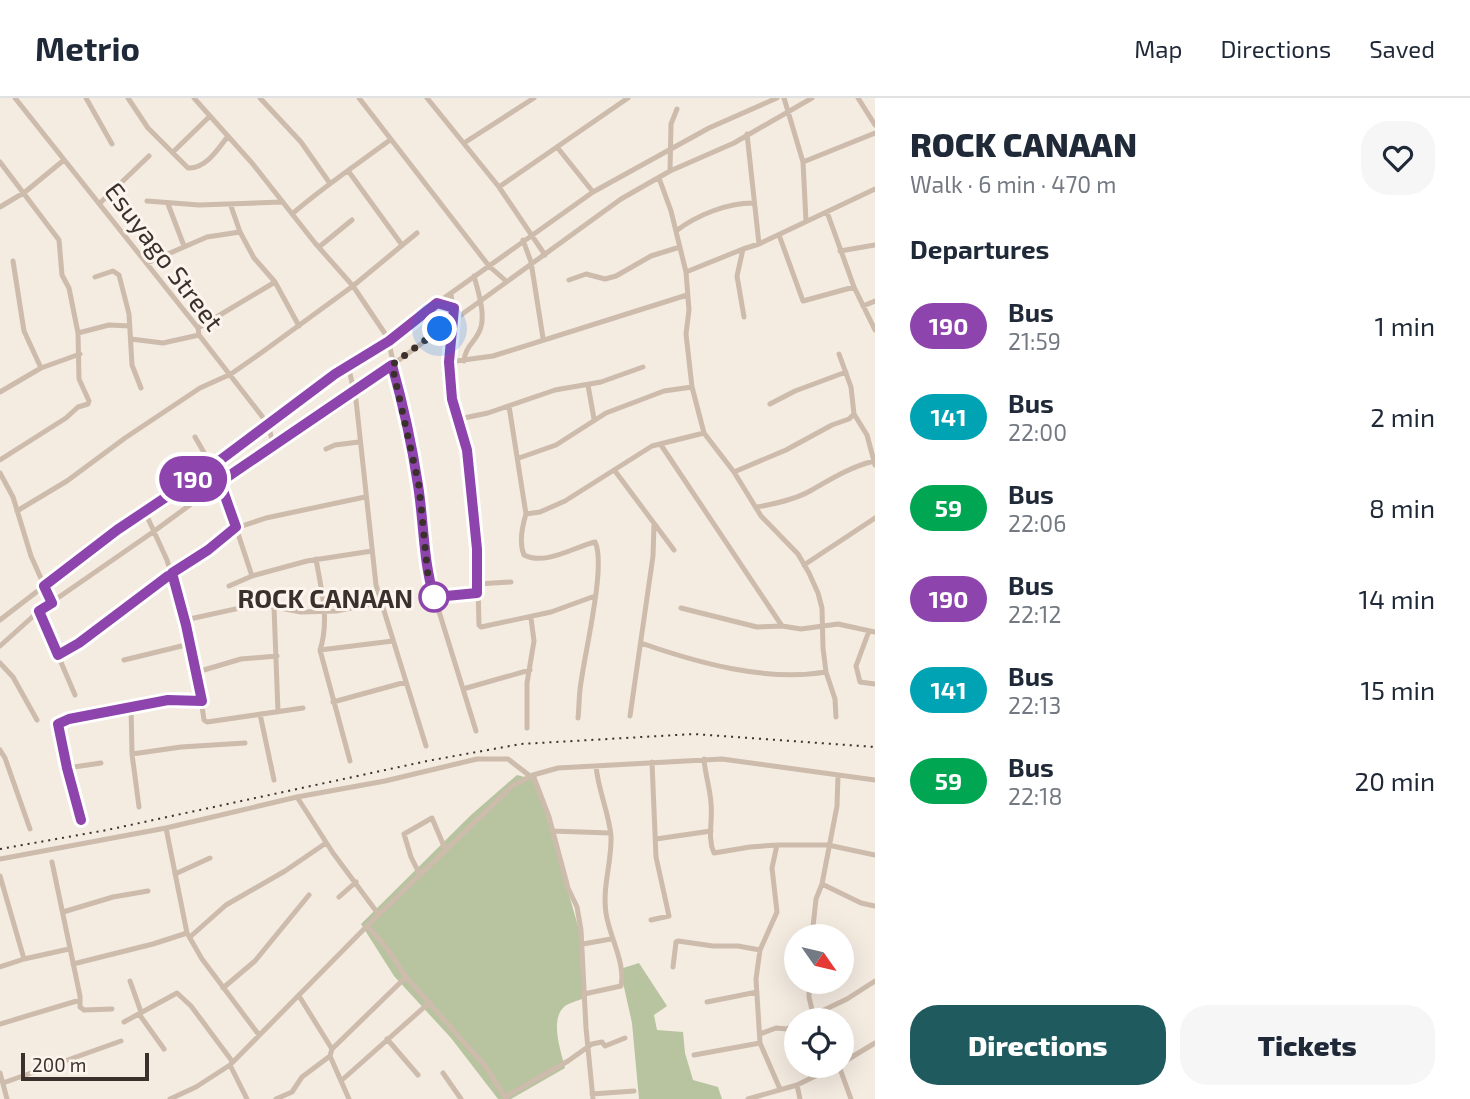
<!DOCTYPE html>
<html lang="en">
<head>
<meta charset="utf-8">
<style>
	body { margin:0; font-family:"Exo 2",sans-serif; background:#f6f6f7; color:#1f2937; height:100vh; display:flex; flex-direction:column; font-size:26px; white-space:nowrap }
	* { box-sizing:border-box; margin:0 }
	p { font-size:23px; color:#747a83 }
	.icon { flex:none; width:38px; height:38px; fill:none; stroke:currentColor; stroke-width:2; stroke-linecap:round; stroke-linejoin:round }
	.map { position:relative; flex:1; overflow:hidden }
	.side { display:flex; flex-direction:column; background:#fff; width:595px }
	.side>* { flex:none }
	.badge { padding:0 14px; border-radius:23px; font-size:24px; line-height:46px }
	.needle { width:46px; rotate:124deg }
	.fabs { position:absolute; left:784px; top:826px; display:grid; gap:14px }
	.fabs a { display:grid; place-items:center; width:70px; height:70px; border-radius:50%; background:#fff; box-shadow:0 7px 28px #0002; font-size:35px }
	.scale { position:absolute; left:21px; bottom:18px; width:128px; box-sizing:border-box; padding-left:7px; border:4px solid #3b302b; border-top:0; font-size:19px; line-height:24px; white-space:nowrap; color:#3b302b; -webkit-text-stroke:5px #fbf5ee; paint-order:stroke }
	.you { position:absolute; width:35px; height:35px; margin:-18px; border:5px solid #fff; border-radius:50%; background:#1a73e8; box-shadow:0 0 0 10px #1a73e833 }
	.map>.badge { position:absolute; translate:-50% -50%; box-shadow:0 0 0 4px #fff }
	h2 { padding:0 35px; font-size:26px; line-height:63px }
	.round { display:grid; place-items:center; flex:none; width:74px; height:74px; border-radius:28px; background:#f6f6f7 }
	.headline { display:flex; align-items:center; justify-content:space-between; height:119px; padding:0 35px }
	h1 { font-size:33px; font-weight:800; line-height:52px }
	.primary-button { display:flex; gap:14px; margin-top:auto; padding:14px 35px }
	.primary-button a { flex:1; height:80px; border-radius:28px; background:#1f5a5e; color:#fff; font-size:28px; font-weight:800; line-height:80px; text-align:center }
	.primary-button a+a { background:#f6f6f7; color:#1f2937 }
	ul { padding:0; list-style:none }
	li { display:flex; align-items:center; gap:21px; height:91px; padding:0 35px }
	li div { flex:1 }
	li b { display:block; font-size:26px }
	li em { font-style:normal }
	li .badge { min-width:77px; font-weight:700; text-align:center }
	header { display:flex; align-items:center; gap:42px; box-sizing:border-box; height:98px; padding:0 35px; background:#fff; border-bottom:2px solid #e0e1e3 }
	header strong { font-size:33px }
	nav { display:flex; gap:38px; margin-inline-start:auto; font-size:24px }
	main { display:flex; flex:1; min-height:0 }
	.map>svg:first-child { display:block }
	.green { fill:#b8c4a0 }
	.lines { fill:none; stroke-linecap:round; stroke-linejoin:round }
	.minor { stroke:#cdbbac; stroke-width:5 }
	.rail { stroke:#3b302b; stroke-width:2; stroke-dasharray:2 5; stroke-linecap:butt }
	.line-casing { stroke:#fff; stroke-width:16 }
	.line { stroke:#8e44ad; stroke-width:10 }
	.walk { stroke:#3b302b; stroke-width:7; stroke-dasharray:0 12.6 }
	.stop-dot { fill:#fff; stroke:#8e44ad; stroke-width:3.5 }
	.labels { text-anchor:middle; dominant-baseline:central; stroke-width:6; stroke-linejoin:round; paint-order:stroke }
	.street-label { font-size:26px; fill:#3b302b; stroke:#fbf5ee }
	.stop-label { font-size:26px; font-weight:bold; fill:#3b302b; stroke:#fbf5ee; text-anchor:end }
</style>
</head>
<body>
<header>
<strong>Metrio</strong>
<nav><a>Map</a><a>Directions</a><a>Saved</a></nav>
</header>
<main>
<div class="map">
<svg width="875" height="1001" viewBox="0 0 875 1001">
	<rect width="100%" height="100%" fill="#f4ebe1"/>
	<path class="green" d="M517,677L536,682L582,842V901C577,903 569,905 565,908C549,921 561,953 565,970L511,1001H498L451,940L394,878L361,826L471,717Z
		M639,865L667,908L654,917L657,932L683,934L685,955L693,982L718,989L722,1001H639L632,925L620,871Z"/>
	<g class="lines">
		<path class="minor" d="M15,0L198,230L199,237L268,326L273,346
			M86,0L112,46
			M128,0L148,30L188,70C206,71 218,51 228,38
			M194,0L252,65L315,145L353,188L388,240L419,388L428,478L476,633
			M260,0L301,44L329,84
			M359,0L489,168L506,183
			M427,0L499,89L545,157
			M784,0L803,64L806,123
			M858,0L875,27
			M747,36L759,146
			M464,45L534,0
			M557,49L593,94
			M173,54L209,19
			M0,64L59,142L62,177L69,190L78,235L79,281L89,303L88,306L78,309L66,320L0,362
			M803,64L875,35
			M670,73L671,26L677,11
			M349,74L402,147
			M659,80L671,113L686,174
			M499,89L628,0
			M147,103L199,107L282,104
			M100,105L149,58
			M168,106L184,148
			M231,108L240,134L254,160L275,184L299,228
			M0,109L25,94L64,62
			M827,114L854,189L875,232
			M292,116C323,89 356,67 390,42
			M676,133C697,117 727,105 753,105
			M779,137L803,203L854,189
			M523,142L531,164L543,240
			M319,149L352,122
			M743,151L686,174L689,212L686,236L692,289L704,335L734,374L761,418L798,456L809,475L818,495L822,510L823,550L826,574
			M840,153L875,147
			M13,163L24,233L41,270
			M147,165L207,139L240,134
			M95,179L113,173L119,177L129,216L132,267L141,290
			M569,182L586,176L605,181L616,178L651,158L680,149
			M451,196L454,221L449,264L452,301L467,352L477,451L479,527L481,529L551,514L595,498
			M863,208L875,203
			M744,219L737,178L743,151L759,146L875,91
			M198,230L275,184
			M78,235L109,227L130,228
			M131,241L163,245L199,237
			M839,256L851,289L854,316L867,337L875,367
			M464,263C465,249 474,245 479,234C487,219 478,193 474,178
			M449,264L493,258L687,197
			M348,267L356,302L376,487L426,648
			M588,287L594,321
			M0,294L41,270L80,256
			M770,306L795,293L846,274
			M509,308L526,416C522,429 519,445 524,457C545,468 574,449 595,444C607,467 583,561 580,592C579,601 579,611 578,620
			M459,321L488,315L555,292L601,284L643,269
			M195,339L221,384L252,478L307,463L372,453
			M661,347L782,528
			M326,351L335,347L359,344
			M519,360L556,347L606,315L664,293L692,289
			M615,373L674,452
			M734,374L786,352L832,327L849,321L854,316
			M0,375L13,399L31,458L52,505
			M757,409C774,406 794,402 810,393C831,381 850,369 874,363
			M17,413L67,383L125,340L200,290L231,276L261,255L353,188L417,135
			M145,414L167,462L185,522L197,574L204,622L207,624L303,610
			M526,416L540,414L565,403L652,348L704,335
			M316,461C321,491 330,522 320,552L350,663
			M804,467L875,420
			M477,486L511,484
			M229,488L252,478
			M435,502L446,498L477,495
			M274,509L278,614
			M681,510L757,529L782,528L801,531L838,526L875,534
			M39,513L75,597
			M0,522L117,432L211,369L335,276L389,243L437,205L593,94L709,30L777,0
			M185,522L258,506L301,514L336,513L381,504
			M869,533L856,568L860,584L875,586
			M641,545C698,565 766,584 826,574L835,601L836,619
			M0,548L39,513L153,434L273,346L392,267L621,101L670,73L734,45L812,0
			M320,552L393,543
			M58,557L79,545L236,430L266,420L365,399
			M124,562L190,546
			M0,565L13,579L37,622
			M197,574L241,561L277,558
			M463,591L530,572
			M333,604L406,584
			M131,608L132,656L139,709
			M260,616L274,682
			M630,618L653,458L654,427
			M527,630V585L534,543L531,520
			M0,652L5,660L30,731
			M132,656L181,649L245,645
			M704,661C705,676 710,690 711,705C713,722 707,740 714,755L750,749L777,747H828L875,757
			M67,670L101,665
			M533,677L549,719L568,790L577,809L581,832L586,930L593,1001
			M297,699L333,755L379,817
			M81,722L67,670L58,626L69,621L168,602L202,603
			M166,730L187,835L202,861L259,937
			M552,733L610,735
			M656,741L711,733
			M777,747L772,770L777,814L760,852L756,881L760,945L780,991
			M0,761L166,730L297,699L385,683L477,661H508L530,678
			M52,764L80,898V909L84,912L112,911
			M175,776L210,760
			M420,777L411,759L404,736L432,720L446,753
			M0,778L24,861
			M822,786L861,805L875,808
			M339,799L356,784
			M63,814L113,799L148,793
			M651,822L669,818L656,759L652,664
			M367,828L386,849L406,879L486,969L506,1001
			M812,838L816,801L822,786L837,708L838,677
			M190,839L226,807L285,773L326,745
			M583,846L611,841
			M73,866L153,846L187,835
			M0,869L24,861L69,851
			M673,869L676,844L678,843L713,848H738L760,852
			M130,883L141,914
			M809,884V899L813,916
			M223,890L255,863L309,797
			M584,896L621,888C626,865 609,838 606,815C602,789 612,764 611,738C609,715 598,692 596,668
			M299,898L332,951
			M707,904L757,894
			M139,916L164,951
			M803,922L847,901L875,883
			M124,924L177,895L191,908L232,963
			M0,926L80,902
			M760,936L776,930L787,931L796,926
			M387,941L418,977
			M694,957L760,945
			M330,958L349,1001
			M842,965L875,945
			M230,967L247,1001
			M839,968L851,1001
			M0,975L7,1001
			M443,975L461,1001
			M342,982L430,904
			M3,985L121,943
			M797,987L800,1001
			M592,996L634,993
			M505,999L568,963L592,946L602,944L605,948L625,940
			M170,1001L196,989L230,967L367,828L512,688L533,677L558,670L722,661L875,682
			M276,1001L292,994L302,979L330,958L332,951L406,879
			M748,1001L797,987L836,968"/>
		<path class="rail" d="M0,751L107,732L427,663L521,646L694,636L875,649"/>
	</g>
	<g class="lines">
		<g class="line-casing">
			<path id="line" d="M81,722L67,670L58,626L69,621L168,602L202,603L186,527L172,475L208,452L236,429L220,384L392,267C403,306 412,347 418,387C424,425 423,462 434,499L435,502L446,498L477,495V451L467,352L452,301L449,264L454,210L437,205L389,243L335,276L211,369L117,432L44,488L52,505L39,513L58,557L79,545L168,478"/>
		</g>
		<use href="#line" class="line"/>
		<path class="walk" d="M434,499L428,478L419,388L392,267L440,231"/>
	</g>
	<circle class="stop-dot" cx="434" cy="499" r="14"/>
	<g class="labels">
		<g class="street-label">
			<text transform="translate(165 158) rotate(53)">Esuyago Street</text>
		</g>
		<g class="stop-label">
			<text x="413" y="499">ROCK CANAAN</text>
		</g>
	</g>
</svg>
<div class="fabs">
<a><svg class="needle" viewBox="-14 -14 28 28"><path d="M0-13l5 13h-10z" fill="#e53935"/><path d="M0 13l5-13h-10z" fill="#747a83"/></svg></a>
<a><svg class="icon" aria-label="locate" viewBox="0 0 24 24"><circle cx="12" cy="12" r="6"/><path d="M12 2v4M12 18v4M2 12h4M18 12h4"/></svg></a>
</div>
<div class="scale">200 m</div>
<div class="you" style="left:440px;top:231px"></div>
<b class="badge" style="left:193px;top:381px;background:#8e44ad;color:#fff">190</b>
</div>
<section class="side">
<div class="headline"><div><h1>ROCK CANAAN</h1><p>Walk · 6 min · 470 m</p></div><a class="round"><svg class="icon" aria-label="heart" viewBox="0 0 24 24"><path d="M12 20l-8-8c-3-5 5-10 8-4 3-6 11-1 8 4z"/></svg></a></div>
<h2>Departures</h2>
<ul>
<li><span class="badge" style="background:#8e44ad;color:#fff">190</span><div><b>Bus</b><p>21:59</p></div><em>1 min</em></li>
<li><span class="badge" style="background:#00a3b4;color:#fff">141</span><div><b>Bus</b><p>22:00</p></div><em>2 min</em></li>
<li><span class="badge" style="background:#00a651;color:#fff">59</span><div><b>Bus</b><p>22:06</p></div><em>8 min</em></li>
<li><span class="badge" style="background:#8e44ad;color:#fff">190</span><div><b>Bus</b><p>22:12</p></div><em>14 min</em></li>
<li><span class="badge" style="background:#00a3b4;color:#fff">141</span><div><b>Bus</b><p>22:13</p></div><em>15 min</em></li>
<li><span class="badge" style="background:#00a651;color:#fff">59</span><div><b>Bus</b><p>22:18</p></div><em>20 min</em></li>
</ul>
<div class="primary-button"><a>Directions</a><a>Tickets</a></div>
</section>
</main>
</body>
</html>
